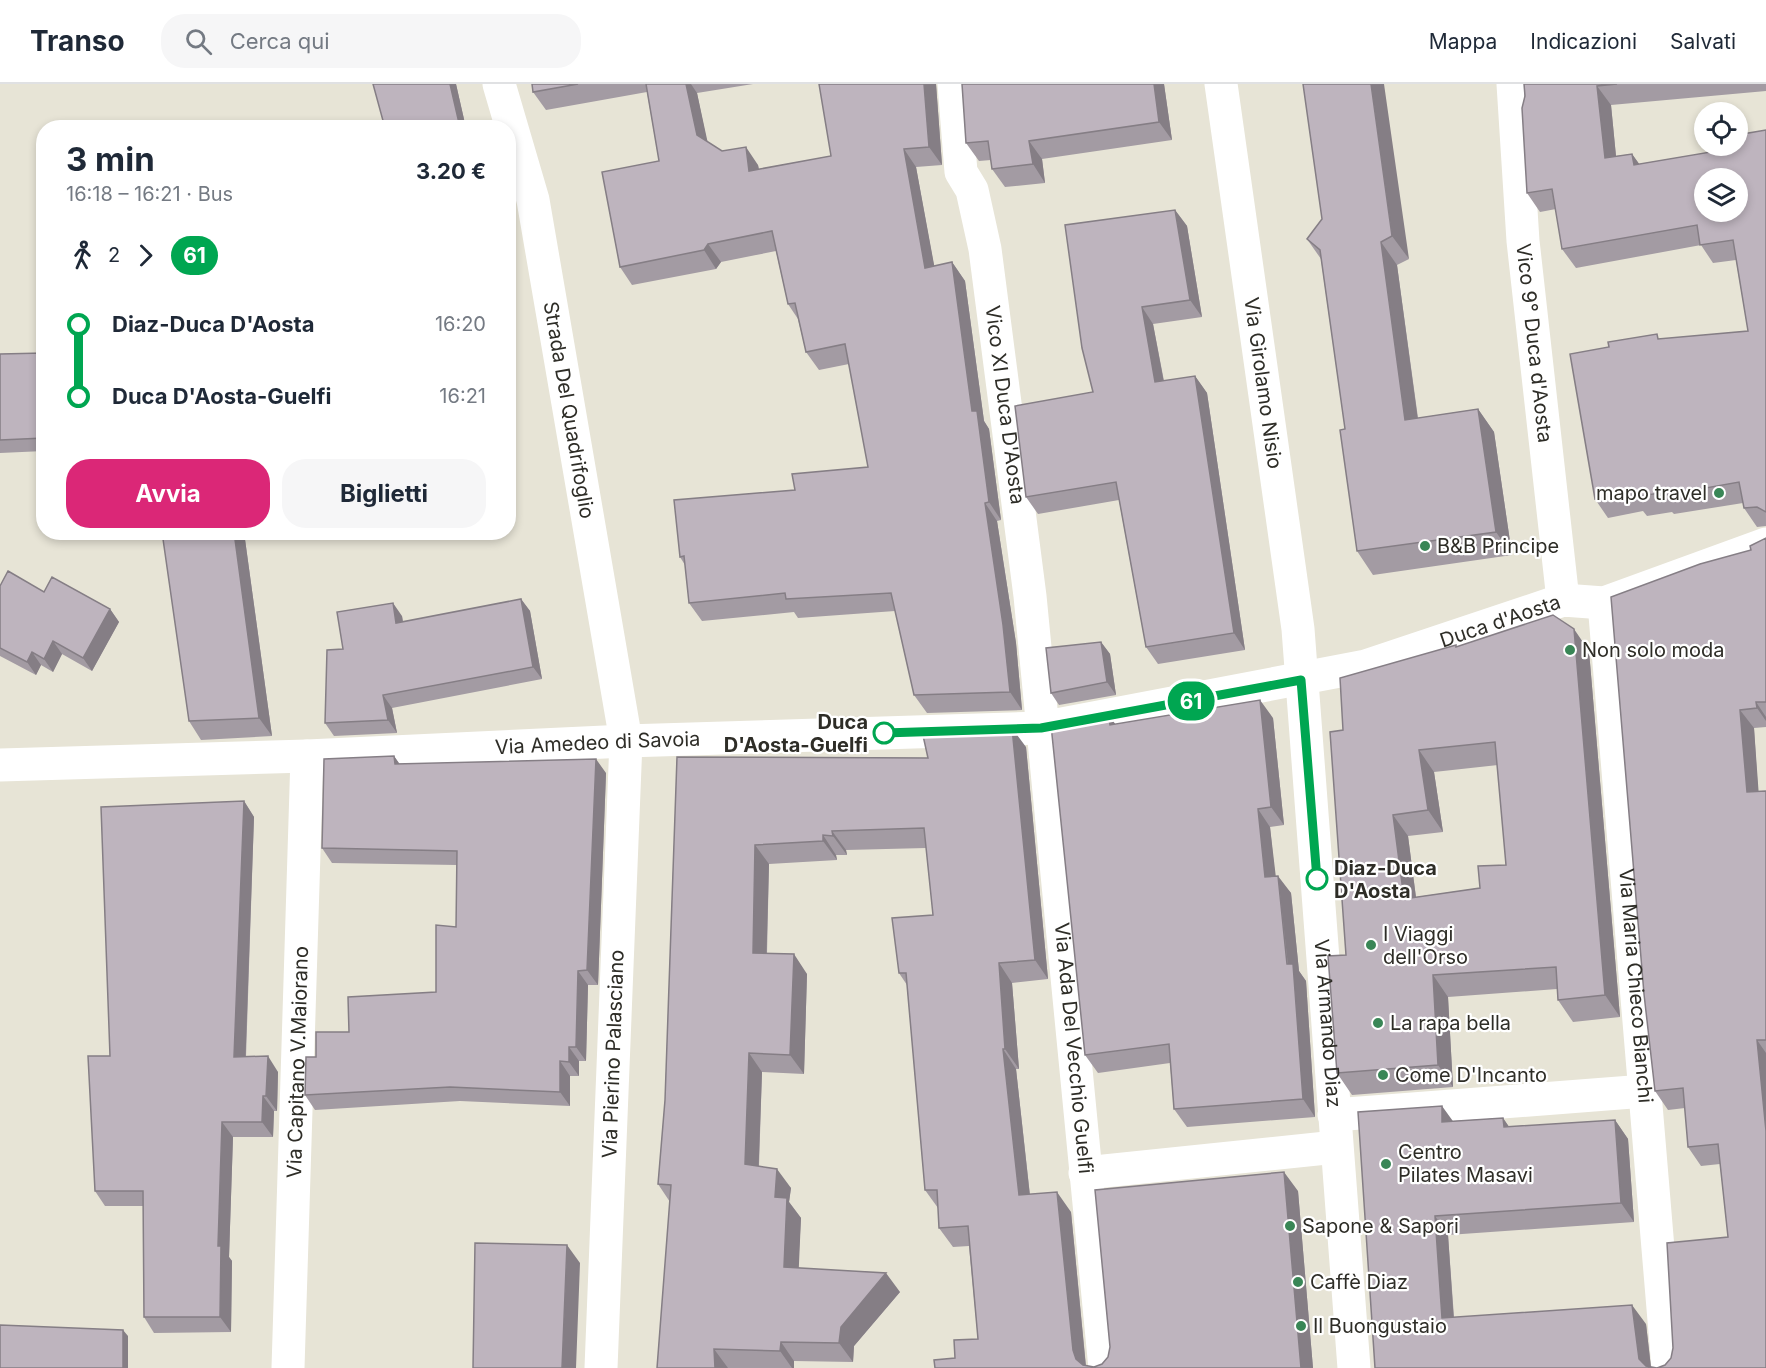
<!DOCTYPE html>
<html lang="it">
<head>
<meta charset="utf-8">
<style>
	body { margin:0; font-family:Inter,sans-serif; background:#f6f6f7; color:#1f2937; height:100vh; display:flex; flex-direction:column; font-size:22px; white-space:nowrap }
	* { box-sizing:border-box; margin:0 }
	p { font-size:20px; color:#747a83 }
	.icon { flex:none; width:33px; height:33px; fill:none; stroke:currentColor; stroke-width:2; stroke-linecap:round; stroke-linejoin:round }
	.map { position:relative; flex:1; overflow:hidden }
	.sheet { position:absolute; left:36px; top:36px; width:480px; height:420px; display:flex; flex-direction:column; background:#fff; border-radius:24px; box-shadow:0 3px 9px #0003 }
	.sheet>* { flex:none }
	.badge { padding:0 12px; border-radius:20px; font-size:21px; line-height:39px }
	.controls { position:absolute; left:1694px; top:18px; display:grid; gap:12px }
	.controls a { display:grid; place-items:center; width:54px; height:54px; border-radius:50%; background:#fff; box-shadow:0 3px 9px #0003; font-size:30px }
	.map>.badge { position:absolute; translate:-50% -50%; box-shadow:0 0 0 3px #fff }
	.legs { display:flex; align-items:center; gap:9px; height:66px; padding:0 30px; font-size:20px }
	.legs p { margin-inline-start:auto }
	.summary { display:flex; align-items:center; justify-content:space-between; height:102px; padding:0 30px }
	h1 { font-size:33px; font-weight:700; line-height:45px }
	.cta { display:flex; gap:12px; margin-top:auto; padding:12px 30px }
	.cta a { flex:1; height:69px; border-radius:24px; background:#db2777; color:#fff; font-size:24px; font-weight:700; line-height:69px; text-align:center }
	.cta a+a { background:#f6f6f7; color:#1f2937 }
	ul { padding:0 30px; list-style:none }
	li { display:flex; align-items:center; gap:21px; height:72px; font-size:22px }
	li i { display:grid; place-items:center; width:9px; height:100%; margin:0 8px; background:currentColor }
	li i::after { content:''; width:15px; height:15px; margin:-8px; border:4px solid; border-radius:50%; background:#fff }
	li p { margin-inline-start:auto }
	li:first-child i { background:linear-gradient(#0000 50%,currentColor 0) }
	li:last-child i { background:linear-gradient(currentColor 50%,#0000 0) }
	header { display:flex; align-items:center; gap:36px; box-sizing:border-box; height:84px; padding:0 30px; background:#fff; border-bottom:2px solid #e0e1e3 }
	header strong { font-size:28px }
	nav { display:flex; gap:33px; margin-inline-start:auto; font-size:21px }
	.search { width:420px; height:54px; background:#f6f6f7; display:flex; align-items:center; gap:15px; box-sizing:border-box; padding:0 21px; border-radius:24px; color:#747a83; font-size:22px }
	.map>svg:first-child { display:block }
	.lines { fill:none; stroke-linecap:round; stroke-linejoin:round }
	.minor { stroke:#fff; stroke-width:33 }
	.wall { fill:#a39ba3; fill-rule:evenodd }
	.shaded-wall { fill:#857e85 }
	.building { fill:#beb4be; stroke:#857e85; stroke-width:1.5; fill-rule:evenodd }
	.line-1-casing { stroke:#fff; stroke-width:14 }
	.line-1 { stroke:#00a651; stroke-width:9 }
	.poi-dot { fill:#398656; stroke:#fff; stroke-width:2 }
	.stop-1-dot { fill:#fff; stroke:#00a651; stroke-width:3 }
	.labels { text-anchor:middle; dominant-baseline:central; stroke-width:4.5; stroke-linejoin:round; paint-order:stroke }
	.street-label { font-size:20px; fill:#2e2d27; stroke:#fff }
	.poi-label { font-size:20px; fill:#2e2d27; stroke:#fff; text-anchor:start }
	.stop-label { font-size:20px; font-weight:bold; fill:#2e2d27; stroke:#fff; text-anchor:end }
</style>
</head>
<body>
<header>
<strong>Transo</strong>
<div class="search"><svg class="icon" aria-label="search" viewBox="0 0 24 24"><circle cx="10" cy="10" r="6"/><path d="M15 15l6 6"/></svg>Cerca qui</div>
<nav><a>Mappa</a><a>Indicazioni</a><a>Salvati</a></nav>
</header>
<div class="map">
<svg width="1766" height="1284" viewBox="0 0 1766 1284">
	<rect width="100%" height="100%" fill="#e7e4d6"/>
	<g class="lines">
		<g class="minor">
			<path id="s1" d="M499,0L533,116L626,657L601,1284"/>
			<path id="s2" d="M954,0L961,88L972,106L985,165L1030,512L1105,1284"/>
			<path id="s3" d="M1221,0L1298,545L1354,1284"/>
			<path id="s4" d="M1513,0L1523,157L1563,516"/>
			<path id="s5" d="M1604,519L1668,1284"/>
			<path id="s6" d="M0,681L307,672L626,657L1041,644L1366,582L1563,516L1604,519L1766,460"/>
			<path d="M1334,1031L1645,1007"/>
			<path d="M1085,1089L1336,1063"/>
			<path id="s7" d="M288,1284L307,672"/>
		</g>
	</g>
	<path class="wall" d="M373,0H456L466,44H385Z
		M532,0H753L697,9L707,58L722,67L758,81L759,85L831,72L936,0L942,81L916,83L934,182L952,178L965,197L984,337L989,345L1001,436L997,437L1016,559L1022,626L927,629L914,611L895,527L798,534L794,528L702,537L689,519L685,481L680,473L795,406L868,383L849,280L819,286L806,268L798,235L788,220L776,167L721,178L716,185L632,201L620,183L659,77L647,8L546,26L533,8Z
		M962,0H1164L1172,56L1042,75L1045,99L1005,103L992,85L991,76L979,77L966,59Z
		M1303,0L1409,175L1397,181L1418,334L1478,325L1494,348L1512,471L1373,491L1357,467L1345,345L1321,175L1307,155L1322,135Z
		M1524,0H1766V7L1611,21L1616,72L1632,70L1639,80L1711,68L1766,46V442L1757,443L1744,424L1743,419L1674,430L1672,428L1647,432L1643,427L1608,434L1595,415L1660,255L1748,247L1736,176L1713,179L1701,161L1576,184L1562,165L1556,125L1540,128L1527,109Z
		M1175,126L1187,142L1202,233L1153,240L1164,297L1195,292L1207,309L1245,566L1158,580L1146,563L1119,416L1038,430L1026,413L1093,308Z
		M44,269V367L0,369V270Z
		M162,448H244L272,652L201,656L189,637Z
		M1766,454V643L1754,644L1758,707H1766V1284H1375L1453,1037L1503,1034L1509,1043L1615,1036L1628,1055L1634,1138L1448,1151L1454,1233L1646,1240L1651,1283L1657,1284L1665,1281L1671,1274L1728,1153L1720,1080L1701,1082L1688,1063L1685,1024L1668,1026L1655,1007L1751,466Z
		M0,502L44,508L110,525L119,538L92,587L62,570L53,588L41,581L36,591L0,572Z
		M521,515L530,527L542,595L392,624L397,649L334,652L325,639L343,565L402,532L403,538Z
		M1101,558L1110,570L1116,611L1059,621L1051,609Z
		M1457,563L1589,567L1620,933L1573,938L1558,916L1557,905L1448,913L1453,1003L1352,1011L1337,989L1346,871L1343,646ZM1498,681L1506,781L1480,804L1416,813L1408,752L1443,748L1434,688Z
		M1108,630L1115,640L1273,634L1284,741L1270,743L1275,792L1291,809L1299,887L1306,897L1315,1033L1187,1043L1174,1025L1170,979L1098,989L1085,971Z
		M1026,663L1048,895L1012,899L1019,985H1016L1030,1111L1071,1128L1086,1282L1094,1283L1102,1280L1298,1107L1313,1284H935L955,1274L978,1255L969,1162L953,1163L939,1144L938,1124L925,1106L907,901L899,889L933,831L926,764L846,766L847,771H836L837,776L769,780L767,870L807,890L804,990L762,988L759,1082L791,1104L789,1118L801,1134L798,1184L900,1208L854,1262L853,1278L794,1277V1284H657L670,1118L658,1100L665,1016L677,673L928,674Z
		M394,672L399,680L606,689L598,901H588L586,977H579V992H570V1022L460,1017L315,1026L305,1011L316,973L349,948L436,908L456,843L457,781L332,779L322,764Z
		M244,717L254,733L246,973L278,988L277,1027H274L273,1053H233L229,1173L232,1177L231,1248L154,1249L144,1233L143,1122H105L95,1107L110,972Z"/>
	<path class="shaded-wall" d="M450,0H456L466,44H462L459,39Z
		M686,0H691L697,9L710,69L697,51Z
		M924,0H936L942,81L929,63Z
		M1154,0H1164L1172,56L1159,38Z
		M1371,0H1384L1409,175L1392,152Z
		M1597,2L1611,21L1618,93L1605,74Z
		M1029,57L1042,75L1045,99L1033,80Z
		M746,63L758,81L762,105L749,87Z
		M904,65L916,83L938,202L925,184Z
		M1632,70L1645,88L1634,81Z
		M1175,126L1187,142L1202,233L1190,216Z
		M1381,158L1397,181L1421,359L1405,336Z
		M708,160L721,178L716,185L704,166Z
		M952,178L965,197L984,337L989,345L1001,436L989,418L972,327Z
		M1142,223L1153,240L1167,315L1155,298Z
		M1195,292L1207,309L1245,566L1234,549Z
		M1478,325L1494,348L1512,471L1496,448Z
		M985,419L997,437L1016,559L1022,626L1010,608Z
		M234,448H244L272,652L259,634Z
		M521,515L530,527L542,595L533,583Z
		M393,519L402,532L405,552L396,539Z
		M110,525L119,538L92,587L83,574Z
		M1574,545L1589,567L1620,933L1605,911Z
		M53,557L62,570L53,588L44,575Z
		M1101,558L1110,570L1116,611L1107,598Z
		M32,568L41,581L36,591L27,578Z
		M383,611L392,624L397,649L388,636Z
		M1260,616L1273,634L1284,741L1271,723Z
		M1756,618L1766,633V637L1757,624Z
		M1740,626L1754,644L1760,727L1747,708Z
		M1108,630L1121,648L1110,641Z
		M1012,644L1026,663L1048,895L1035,876Z
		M1419,666L1434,688L1443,748L1428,726Z
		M394,672L404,686L395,680Z
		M596,675L606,689L598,901L587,886Z
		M244,717L254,733L245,988L234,973Z
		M1258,725L1270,743L1278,811L1265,793Z
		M1393,731L1408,752L1419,837L1404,815Z
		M832,747L846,766L847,771L833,752Z
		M823,751L836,771L837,776L823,757Z
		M755,761L769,780L766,888L753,869Z
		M1278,792L1291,809L1299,887L1306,897L1315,1033L1303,1015Z
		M794,870L807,890L804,990L790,971Z
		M999,879L1012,899L1019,985L1005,965Z
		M578,887L588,901L586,977L576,963Z
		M1433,891L1448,913L1453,1003L1438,981Z
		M1757,956L1766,969V1047Z
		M569,963L579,977V992L569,978Z
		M1003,965L1016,985L1032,1131L1019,1111Z
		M749,969L762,988L758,1099L745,1080Z
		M268,972L278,988L277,1027L266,1012Z
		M560,977L570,992V1022L560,1008Z
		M263,1012L274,1027L273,1053L262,1038Z
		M1442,1022L1455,1040L1442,1038Z
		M1503,1034L1516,1053L1504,1043Z
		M1615,1036L1628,1055L1634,1138L1621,1119Z
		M222,1038L233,1053L229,1173L232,1177L231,1248L220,1233L218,1162Z
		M777,1085L791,1104L789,1118L801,1134L798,1202L784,1183L775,1113Z
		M1284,1088L1298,1107L1313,1284H1301Z
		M1057,1108L1071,1128L1086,1284L1076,1275L1073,1266Z
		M1435,1132L1448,1151L1455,1253L1442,1234Z
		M567,1161L580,1179L576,1284H562Z
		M886,1189L900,1208L854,1262L853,1278L839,1259L841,1243Z
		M1632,1221L1646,1240L1651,1284H1645L1639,1275Z
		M123,1246L128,1252V1284H123Z
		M781,1258L794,1277V1284H792L780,1267Z
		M714,1265L728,1284H715Z"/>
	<path class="building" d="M373,0H450L459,39L440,44H385Z
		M532,0H578L533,8Z
		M646,0H686L697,51L722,67L746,63L749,87L831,72L819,0H924L929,63L904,65L925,184L952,178L972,327H977L989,418L985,419L1003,541L1010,608L914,611L891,509L786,515L785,509L689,519L684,472L680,473L674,416L795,406L792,390L868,383L845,260L806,268L795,219L788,220L772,147L708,160L704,166L620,183L602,88L659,77Z
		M962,0H1154L1159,38L1029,57L1033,80L992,85L988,57L966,59Z
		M1303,0H1371L1392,152L1381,158L1405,336L1478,325L1496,448L1357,467L1340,346L1345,345L1320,166L1307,155L1322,135Z
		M1524,0H1617L1597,2L1605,74L1632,70L1634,81L1711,68L1710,62H1737V51L1766,46V428L1757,423L1744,424L1739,398L1661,412L1660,409L1633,413V408L1595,415L1570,270L1609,263L1608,258L1657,250L1658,255L1748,247L1733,156L1700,161L1697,141L1562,165L1552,105L1527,109L1522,24L1525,12ZM1704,94H1737V128H1704Z
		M1175,126L1190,216L1142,223L1155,298L1195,292L1234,549L1146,563L1116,398L1026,413L1015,322L1093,308L1082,264L1065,141Z
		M44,269V354L0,356V270Z
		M162,448H234L259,634L189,637Z
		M1766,454V618H1756L1757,624L1740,626L1747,708L1766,707V956H1757L1766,1047V1284H1375L1358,1028L1442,1022V1038L1503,1034L1504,1043L1615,1036L1621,1119L1435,1132L1442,1234L1632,1221L1639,1275L1646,1282L1657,1284L1665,1281L1671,1274L1673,1264L1667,1159L1728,1153L1718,1060L1688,1063L1683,1004L1655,1007L1644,910L1611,513L1700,480L1751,466L1750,462Z
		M8,487L44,508L52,493L110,525L83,574L53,557L44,575L32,568L27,578L0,564V502Z
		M521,515L533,583L383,611L388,636L325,639L327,566L343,565L337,528L393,519L396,539Z
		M1553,531L1574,545L1605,911L1558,916L1556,883L1433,891L1438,981L1337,989L1328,872L1346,871L1330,648L1343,646L1340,594L1456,561V563ZM1495,658L1506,781L1478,782L1480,804L1404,815L1393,731L1428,726L1419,666Z
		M1101,558L1107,598L1051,609L1046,564Z
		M1260,616L1271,723L1258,725L1265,793L1278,792L1287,880H1293L1303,1015L1174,1025L1169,960L1085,971L1051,641L1108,630L1110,641Z
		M1012,644L1035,876L999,879L1005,965H1003L1019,1111L1057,1108L1073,1266L1076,1275L1083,1281L1094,1283L1102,1280L1108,1273L1110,1263L1095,1106L1284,1088L1301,1284H935L934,1276L955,1274L954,1256L978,1255L968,1142L939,1144L937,1106H925L906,889H899L892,834L933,831L924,744L832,747L833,752L823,751V757L755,761L753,869L794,870L790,971L749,969L745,1080L777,1085L775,1113L787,1114L784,1183L886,1189L841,1243L839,1259L781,1258L780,1267L714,1265L715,1284H657L671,1101L658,1100L665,1016L677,673L928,674L922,647Z
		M394,672L395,680L596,675L587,886L578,887L576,963H569V978L560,977V1008L450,1003L305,1011L306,973H316V948H349L348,913L436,908V841L456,843L457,767L322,764L324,675Z
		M244,717L234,973L268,972L266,1012H263L262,1038H222L218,1162H221L220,1233H144L143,1107H95L88,972H110L101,723Z
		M475,1159L567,1161L562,1284H473Z
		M0,1241L123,1246V1284H0Z"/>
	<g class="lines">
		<g class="line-1-casing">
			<path id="line-1" d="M884,649L1041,644L1301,596L1317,795"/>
		</g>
		<use href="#line-1" class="line-1"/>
	</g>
	<g class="poi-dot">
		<circle cx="1719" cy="409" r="6"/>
		<circle cx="1425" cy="462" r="6"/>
		<circle cx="1570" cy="566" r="6"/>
		<circle cx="1371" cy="861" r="6"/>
		<circle cx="1378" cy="939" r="6"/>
		<circle cx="1383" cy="991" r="6"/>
		<circle cx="1386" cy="1080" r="6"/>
		<circle cx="1290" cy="1142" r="6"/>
		<circle cx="1298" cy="1198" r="6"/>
		<circle cx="1301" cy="1242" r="6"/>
	</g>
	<g class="stop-1-dot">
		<circle cx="884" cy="649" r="10"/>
		<circle cx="1317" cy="795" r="10"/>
	</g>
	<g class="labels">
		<g class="street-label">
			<text stroke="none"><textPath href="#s4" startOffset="260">Vico 9° Duca d'Aosta</textPath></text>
			<text stroke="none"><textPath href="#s3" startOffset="302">Via Girolamo Nisio</textPath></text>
			<text stroke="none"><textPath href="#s2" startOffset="327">Vico XI Duca D'Aosta</textPath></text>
			<text stroke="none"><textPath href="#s1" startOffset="334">Strada Del Quadrifoglio</textPath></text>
			<text stroke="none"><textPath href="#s6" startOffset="1514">Duca d'Aosta</textPath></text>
			<text stroke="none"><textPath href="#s6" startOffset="598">Via Amedeo di Savoia</textPath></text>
			<text stroke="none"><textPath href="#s5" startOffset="384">Via Maria Chieco Bianchi</textPath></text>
			<text stroke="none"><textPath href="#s3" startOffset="946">Via Armando Diaz</textPath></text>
			<text stroke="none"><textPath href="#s2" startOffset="974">Via Ada Del Vecchio Guelfi</textPath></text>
			<text transform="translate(613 970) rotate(-88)">Via Pierino Palasciano</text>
			<text stroke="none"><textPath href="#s7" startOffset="306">Via Capitano V.Maiorano</textPath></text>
		</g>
		<g class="poi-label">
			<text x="1707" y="409" text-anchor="end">mapo travel</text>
			<text x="1437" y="462">B&amp;B Principe</text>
			<text x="1582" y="566">Non solo moda</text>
			<text x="1383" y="850">I Viaggi<tspan x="1383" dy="23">dell'Orso</tspan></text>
			<text x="1390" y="939">La rapa bella</text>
			<text x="1395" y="991">Come D'Incanto</text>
			<text x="1398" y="1068">Centro<tspan x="1398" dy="23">Pilates Masavi</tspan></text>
			<text x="1302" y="1142">Sapone &amp; Sapori</text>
			<text x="1310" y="1198">Caffè Diaz</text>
			<text x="1313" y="1242">Il Buongustaio</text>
		</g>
		<g class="stop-label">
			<text x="868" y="638">Duca<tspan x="868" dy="23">D'Aosta-Guelfi</tspan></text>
			<text x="1334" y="784" text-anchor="start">Diaz-Duca<tspan x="1334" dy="23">D'Aosta</tspan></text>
		</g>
	</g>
</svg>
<div class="controls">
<a><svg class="icon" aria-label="locate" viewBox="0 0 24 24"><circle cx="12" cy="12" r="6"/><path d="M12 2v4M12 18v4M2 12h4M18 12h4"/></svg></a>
<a><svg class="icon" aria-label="layers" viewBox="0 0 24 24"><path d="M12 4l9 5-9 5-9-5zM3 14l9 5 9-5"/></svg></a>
</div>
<b class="badge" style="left:1191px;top:617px;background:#00a651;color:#fff">61</b>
<section class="sheet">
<div class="summary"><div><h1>3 min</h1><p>16:18 – 16:21 · Bus</p></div><b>3.20 €</b></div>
<div class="legs"><svg class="icon" aria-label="walk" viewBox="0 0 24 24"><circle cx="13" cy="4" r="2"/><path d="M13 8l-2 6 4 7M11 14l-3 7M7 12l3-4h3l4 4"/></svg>2<svg class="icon" aria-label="forward" viewBox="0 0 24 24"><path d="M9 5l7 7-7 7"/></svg><b class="badge" style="background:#00a651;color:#fff">61</b></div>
<ul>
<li><i style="color:#00a651"></i><b>Diaz-Duca D'Aosta</b><p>16:20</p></li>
<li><i style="color:#00a651"></i><b>Duca D'Aosta-Guelfi</b><p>16:21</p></li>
</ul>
<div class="cta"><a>Avvia</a><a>Biglietti</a></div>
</section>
</div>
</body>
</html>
